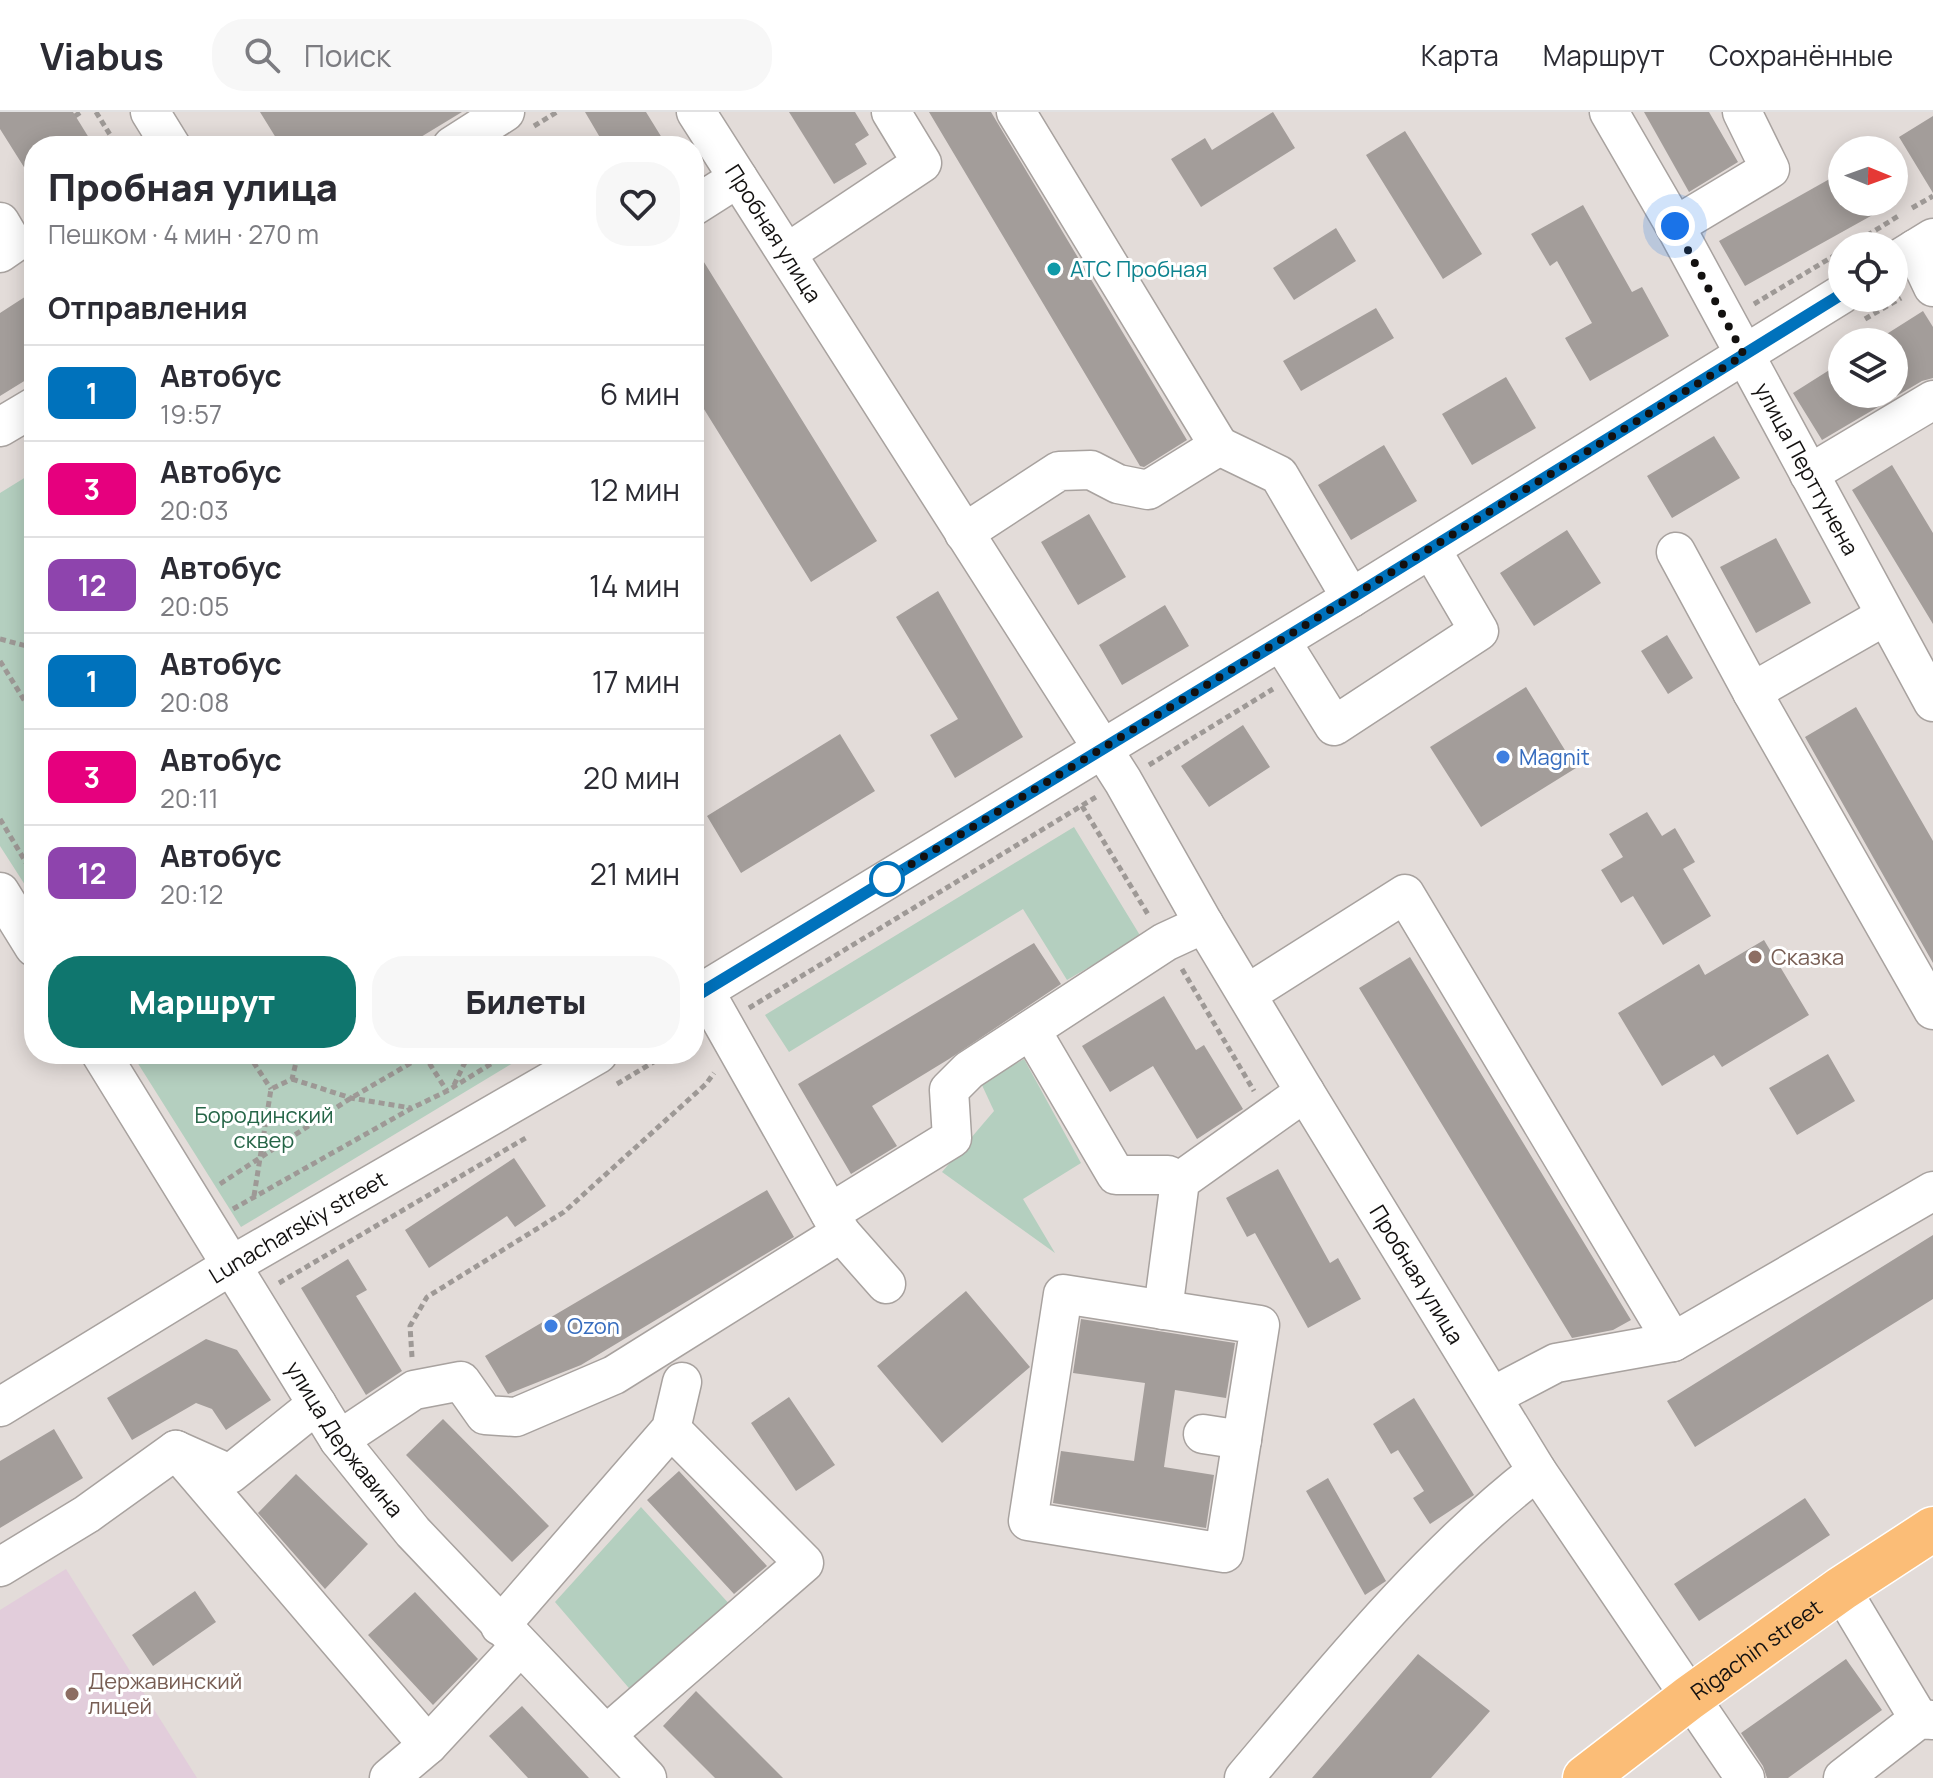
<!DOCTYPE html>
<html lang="ru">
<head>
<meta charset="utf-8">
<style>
	body { margin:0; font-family:Manrope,sans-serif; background:#f7f7f7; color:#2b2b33; height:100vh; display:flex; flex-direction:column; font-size:30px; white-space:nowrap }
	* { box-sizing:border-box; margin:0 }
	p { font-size:26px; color:#7c7c81 }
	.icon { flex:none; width:44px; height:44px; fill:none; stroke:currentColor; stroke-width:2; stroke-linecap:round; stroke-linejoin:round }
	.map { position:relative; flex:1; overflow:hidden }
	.details { position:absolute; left:24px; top:24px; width:680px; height:928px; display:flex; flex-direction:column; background:#fff; border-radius:32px; box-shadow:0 4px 20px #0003 }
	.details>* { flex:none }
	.badge { padding:0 16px; border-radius:12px; font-size:28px; line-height:52px }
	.needle { width:52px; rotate:91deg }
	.tools { position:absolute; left:1828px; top:24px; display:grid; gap:16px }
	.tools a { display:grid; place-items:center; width:80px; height:80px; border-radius:50%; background:#fff; box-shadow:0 4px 20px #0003; font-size:40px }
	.you { position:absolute; width:40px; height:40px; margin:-20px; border:6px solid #fff; border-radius:50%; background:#1a73e8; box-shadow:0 0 0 12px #1a73e833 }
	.map>.badge { position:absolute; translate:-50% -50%; box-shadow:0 0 0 4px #fff }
	h2 { padding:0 24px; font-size:30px; line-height:72px }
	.round { display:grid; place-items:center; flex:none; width:84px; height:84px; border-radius:32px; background:#f7f7f7 }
	.head { display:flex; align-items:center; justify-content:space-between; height:136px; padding:0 24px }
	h1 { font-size:38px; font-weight:800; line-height:60px }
	.action { display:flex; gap:16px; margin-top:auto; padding:16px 24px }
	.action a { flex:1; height:92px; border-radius:32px; background:#0f766e; color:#fff; font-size:32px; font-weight:800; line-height:92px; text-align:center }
	.action a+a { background:#f7f7f7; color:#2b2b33 }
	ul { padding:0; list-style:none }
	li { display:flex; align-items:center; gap:24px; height:96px; padding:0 24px; border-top:2px solid #e1e1e2 }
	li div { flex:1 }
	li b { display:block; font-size:30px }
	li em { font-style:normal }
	li .badge { min-width:88px; font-weight:700; text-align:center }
	header { display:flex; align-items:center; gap:48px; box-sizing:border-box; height:112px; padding:0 40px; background:#fff; border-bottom:2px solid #e1e1e2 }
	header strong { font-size:38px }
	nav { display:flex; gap:44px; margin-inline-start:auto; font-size:28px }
	.search { width:560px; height:72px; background:#f7f7f7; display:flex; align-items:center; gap:20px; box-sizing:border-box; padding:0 28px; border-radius:32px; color:#7c7c81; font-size:30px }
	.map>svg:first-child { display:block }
	.education { fill:#e2cddb }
	.green { fill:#b4cfbf }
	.building { fill:#a39d9a }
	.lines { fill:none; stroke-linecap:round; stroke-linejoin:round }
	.minor-casing { stroke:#a8a29f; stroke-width:41 }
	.major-casing { stroke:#fff; stroke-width:47 }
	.path { stroke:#9e9996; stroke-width:5; stroke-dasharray:6 4; stroke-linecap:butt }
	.minor { stroke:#fff; stroke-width:38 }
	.major { stroke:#fbbd77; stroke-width:44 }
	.line-casing { stroke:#fff; stroke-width:18 }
	.line { stroke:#0072bc; stroke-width:12 }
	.walk { stroke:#131110; stroke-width:8; stroke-dasharray:0 14.4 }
	.culture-dot { fill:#0f9aa8; stroke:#fff; stroke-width:3 }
	.shop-dot { fill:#3f7fe0; stroke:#fff; stroke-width:3 }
	.stop-dot { fill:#fff; stroke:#0072bc; stroke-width:4 }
	.education-dot { fill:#8d6e63; stroke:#fff; stroke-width:3 }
	.labels { text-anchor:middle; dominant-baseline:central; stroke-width:6; stroke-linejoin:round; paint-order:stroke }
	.street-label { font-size:22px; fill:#131110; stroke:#fff }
	.culture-label { font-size:22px; fill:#0d838f; stroke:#fff; text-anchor:start }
	.shop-label { font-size:22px; fill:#366cbe; stroke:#fff; text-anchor:start }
	.education-label { font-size:22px; fill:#785e54; stroke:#fff; text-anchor:start }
	.park-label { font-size:22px; fill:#266547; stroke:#fff }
</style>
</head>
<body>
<header>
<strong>Viabus</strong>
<div class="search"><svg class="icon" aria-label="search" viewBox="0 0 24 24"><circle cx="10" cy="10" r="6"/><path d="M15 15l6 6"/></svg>Поиск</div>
<nav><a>Карта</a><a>Маршрут</a><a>Сохранённые</a></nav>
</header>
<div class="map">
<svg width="1933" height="1666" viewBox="0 0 1933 1666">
	<rect width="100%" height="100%" fill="#e3dcd9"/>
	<path class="education" d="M66,1457L197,1666H0V1498Z"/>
	<path class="green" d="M34,360V787L0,734V381Z
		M1074,715L1141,825L1067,868L1023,797L789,940L765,903Z
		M132,942H528L241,1115Z
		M1024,947L1081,1051L1023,1087L1055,1141L942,1060L994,999L981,971Z
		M641,1395L732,1495L634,1582L555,1490Z"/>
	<path class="building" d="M0,0H73L94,34H34V71L0,17Z
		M260,0H462L406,34H281Z
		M585,0H646L667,34H605Z
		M789,0H855L869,23L855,32L867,52L834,72Z
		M929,0H991L1187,328L1144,355L1140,354Z
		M1273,0L1295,36L1201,95L1171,47L1205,26L1212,38Z
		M1644,0H1709L1738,50L1689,80Z
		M1933,4V81L1899,25Z
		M1405,19L1482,142L1443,167L1366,43Z
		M1842,60V90H1896L1745,174L1719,129Z
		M1583,93L1632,180L1642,175L1669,224L1590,269L1565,226L1592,211L1557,149L1550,154L1531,122Z
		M1336,116L1356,149L1294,188L1273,156Z
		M694,134L877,429L811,470L694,281Z
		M34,179V263L0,284V201Z
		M1376,196L1394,226L1301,279L1283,249Z
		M1923,199L1933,215V266L1922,269L1822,328L1793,281L1842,250V282H1894V230H1874Z
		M1506,265L1536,316L1472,353L1442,302Z
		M1714,324L1740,366L1672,406L1647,364Z
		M1384,333L1417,389L1351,428L1318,373Z
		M1892,353L1933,421V512L1852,378Z
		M1089,402L1126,465L1078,493L1041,430Z
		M1567,418L1601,471L1534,514L1500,461Z
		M1776,426L1811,491L1756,521L1720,455Z
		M938,479L1023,625L955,666L930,623L958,607L896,505Z
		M1165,493L1189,534L1122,573L1099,533Z
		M1667,523L1693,566L1668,582L1641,539Z
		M1526,575L1576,656L1481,715L1430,635Z
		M1856,595L1933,729V851L1805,625Z
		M1243,613L1270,655L1209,695L1181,654Z
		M840,622L875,679L741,761L707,704Z
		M1647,700L1662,724L1675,716L1695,750L1683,757L1711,804L1663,833L1633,784L1621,791L1601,758L1623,745L1609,722Z
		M1764,828L1809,903L1722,955L1714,943L1662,974L1618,901L1699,852L1705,863Z
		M1034,831L1061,872L949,947L872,994L897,1034L851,1062L798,972Z
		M1410,845L1631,1208L1613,1218L1572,1226L1359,876Z
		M1164,884L1196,938L1204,933L1243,997L1197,1027L1153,954L1110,980L1082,934Z
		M1828,942L1855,989L1797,1023L1769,976Z
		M514,1046L546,1094L515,1115L507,1104L429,1156L405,1118Z
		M1278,1057L1330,1151L1338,1146L1361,1187L1308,1216L1255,1121L1247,1125L1226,1086Z
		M767,1078L794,1125L581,1253L508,1282L485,1244Z
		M1933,1123V1187L1695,1335L1667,1289Z
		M348,1147L367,1178L356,1184L402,1259L366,1283L301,1176Z
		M966,1179L1030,1255L942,1331L877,1254Z
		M1081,1207L1235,1231L1226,1286L1175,1278L1164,1355L1214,1363L1206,1416L1053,1391L1061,1339L1134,1349L1145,1271L1073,1261Z
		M206,1227L237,1238L271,1288L226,1318L212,1297L196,1291L132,1328L107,1286Z
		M789,1285L835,1353L796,1379L751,1311Z
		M1414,1286L1474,1383L1430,1412L1413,1386L1424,1379L1398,1338L1391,1342L1373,1312Z
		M443,1307L549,1414L512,1450L406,1343Z
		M54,1317L83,1366L0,1416V1349Z
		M679,1359L767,1454L734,1482L647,1388Z
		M296,1362L368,1432L325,1477L258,1401Z
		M1328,1366L1386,1469L1365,1483L1306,1379Z
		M1805,1386L1830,1423L1699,1509L1674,1472Z
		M195,1479L216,1510L153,1554L132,1523Z
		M415,1480L478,1547L433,1593L368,1523Z
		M1418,1542L1490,1599L1431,1666H1312Z
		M1846,1547L1882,1598L1788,1666H1767L1763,1654L1741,1621Z
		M696,1579L783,1666H715L663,1614Z
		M522,1594L589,1666H528L489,1624Z"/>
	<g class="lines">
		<g class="minor-casing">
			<g id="minor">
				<path d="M150,0L171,34"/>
				<path id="s1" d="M696,0L1123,669L1204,812L1305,980L1537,1359L1745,1666"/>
				<path id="s2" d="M1609,0L1675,114L1933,590"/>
				<path d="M452,34L505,0"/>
				<path d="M694,94L738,66"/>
				<path d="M0,110L13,132L0,141"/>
				<path d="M1675,114L1770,57L1742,0"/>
				<path d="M1915,137L1933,175"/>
				<path d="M787,141L922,51L891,0"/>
				<path d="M1894,150L1933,126"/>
				<path d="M0,315L34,295"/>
				<path d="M1219,334L1279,363L1351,486"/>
				<path d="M1809,362L1933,288"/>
				<path d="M964,421L1059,359L1091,358L1118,372L1148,378L1219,334L1016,0"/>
				<path d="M1676,440L1752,580L1885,504"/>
				<path d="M1281,529L1334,614L1479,519L1431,437"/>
				<path d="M1752,580L1933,898"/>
				<path d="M0,780L34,835"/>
				<path d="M1247,882L1405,782L1673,1230"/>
				<path d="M694,885L1351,486L1842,182"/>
				<path d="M1031,918L1116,1063H1168L1180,1069"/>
				<path id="s3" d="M101,942L339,1328L413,1420L647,1666"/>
				<path d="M830,1101L952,1026L949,978L969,958L1165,830L1204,812"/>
				<path d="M841,1121L886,1172"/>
				<path d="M1063,1182L1260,1213L1224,1441L1028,1409Z"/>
				<path d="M1163,1198L1180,1069L1305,980"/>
				<path d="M1493,1284L1556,1251L1673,1230L1933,1079"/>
				<path id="s4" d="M0,1295L232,1153L598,942"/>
				<path d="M1203,1322L1242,1328"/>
				<path d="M339,1328L414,1278L461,1269L485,1303L516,1305L614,1263L841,1121L704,878"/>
				<path d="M176,1338L428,1633"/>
				<path d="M0,1455L87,1402L176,1338L230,1362L317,1292"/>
				<path d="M1841,1477L1919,1607"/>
				<path d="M500,1514L671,1317L682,1270"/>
				<path d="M607,1622L804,1451L671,1317"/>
				<path d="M389,1666L428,1633L520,1534"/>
				<path d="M1244,1666C1334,1560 1427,1444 1537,1359"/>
				<path d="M1843,1666L1919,1607L1933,1608"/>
			</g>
		</g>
		<g class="major-casing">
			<g id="major">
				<path id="s5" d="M1585,1666L1689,1586L1841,1477L1933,1417"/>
			</g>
		</g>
		<path class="path" d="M96,0L117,34
			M75,4L81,0
			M534,14L557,0
			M1912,96L1933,84
			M1850,134L1900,103
			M1754,192L1842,139
			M1865,207L1901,186
			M0,527L34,536
			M0,549L34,604
			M1149,653L1273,577
			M1082,694L1149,804
			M0,707L34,764
			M1182,857L1254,979
			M749,896L1096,685
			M248,942L271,977
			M424,943L447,979
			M292,967L351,986L411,996
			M617,972L667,942
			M454,973L469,942
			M220,1072L351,986L426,942
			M254,1084L271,977L292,967L298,942
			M233,1097L412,996L447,979L507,942
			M279,1171L529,1024
			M412,1245L410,1214L427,1185L564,1100L706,972L714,961"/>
		<use href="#minor" class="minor"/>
		<use href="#major" class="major"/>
	</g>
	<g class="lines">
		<g class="line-casing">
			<path id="line" d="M694,885L1351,486L1842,182"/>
		</g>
		<use href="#line" class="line"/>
		<path class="walk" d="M887,767L1304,514L1744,243L1675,114"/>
	</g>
	<circle class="culture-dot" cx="1054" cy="157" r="8"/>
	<g class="shop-dot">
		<circle cx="1503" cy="645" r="8"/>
		<circle cx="551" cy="1214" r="8"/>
	</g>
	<circle class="stop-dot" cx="887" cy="767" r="16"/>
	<g class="education-dot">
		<circle cx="1755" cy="845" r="8"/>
		<circle cx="72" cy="1582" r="8"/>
	</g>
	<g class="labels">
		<g class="street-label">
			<text stroke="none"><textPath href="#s1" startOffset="144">Пробная улица</textPath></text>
			<text stroke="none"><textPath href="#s2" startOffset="408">улица Перттунена</textPath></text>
			<text stroke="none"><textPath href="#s4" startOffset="348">Lunacharskiy street</textPath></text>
			<text stroke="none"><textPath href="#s1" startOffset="1368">Пробная улица</textPath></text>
			<text stroke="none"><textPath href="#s3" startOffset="456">улица Державина</textPath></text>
			<text stroke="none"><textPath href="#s5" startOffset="214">Rigachin street</textPath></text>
		</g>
		<g class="culture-label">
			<text x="1070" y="157">АТС Пробная</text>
		</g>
		<g class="shop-label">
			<text x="1519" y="645">Magnit</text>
			<text x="567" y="1214">Ozon</text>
		</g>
		<g class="education-label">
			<text x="1771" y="845">Сказка</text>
			<text x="88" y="1569">Державинский<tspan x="88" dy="25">лицей</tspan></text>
		</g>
		<g class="park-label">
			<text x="264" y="1003">Бородинский<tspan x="264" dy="25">сквер</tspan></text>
		</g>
	</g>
</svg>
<div class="tools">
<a><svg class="needle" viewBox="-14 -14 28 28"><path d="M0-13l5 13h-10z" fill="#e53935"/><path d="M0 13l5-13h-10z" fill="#7c7c81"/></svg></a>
<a><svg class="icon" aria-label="locate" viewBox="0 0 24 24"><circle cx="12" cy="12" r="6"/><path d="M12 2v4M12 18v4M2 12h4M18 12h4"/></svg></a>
<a><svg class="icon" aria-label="layers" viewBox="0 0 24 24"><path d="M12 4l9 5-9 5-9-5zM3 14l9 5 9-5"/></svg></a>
</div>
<div class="you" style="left:1675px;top:114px"></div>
<section class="details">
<div class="head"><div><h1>Пробная улица</h1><p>Пешком · 4 мин · 270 m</p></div><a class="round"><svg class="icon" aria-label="heart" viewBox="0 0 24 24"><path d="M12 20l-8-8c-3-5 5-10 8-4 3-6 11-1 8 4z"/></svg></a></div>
<h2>Отправления</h2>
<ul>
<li><span class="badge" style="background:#0072bc;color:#fff">1</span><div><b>Автобус</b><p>19:57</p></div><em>6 мин</em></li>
<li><span class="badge" style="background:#e6007e;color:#fff">3</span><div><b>Автобус</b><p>20:03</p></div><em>12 мин</em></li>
<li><span class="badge" style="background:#8e44ad;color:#fff">12</span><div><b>Автобус</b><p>20:05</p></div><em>14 мин</em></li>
<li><span class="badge" style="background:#0072bc;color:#fff">1</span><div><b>Автобус</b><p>20:08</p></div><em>17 мин</em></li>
<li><span class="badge" style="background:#e6007e;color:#fff">3</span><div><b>Автобус</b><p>20:11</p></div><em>20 мин</em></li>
<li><span class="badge" style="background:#8e44ad;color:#fff">12</span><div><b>Автобус</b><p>20:12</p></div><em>21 мин</em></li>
</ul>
<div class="action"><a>Маршрут</a><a>Билеты</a></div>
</section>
</div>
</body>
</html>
